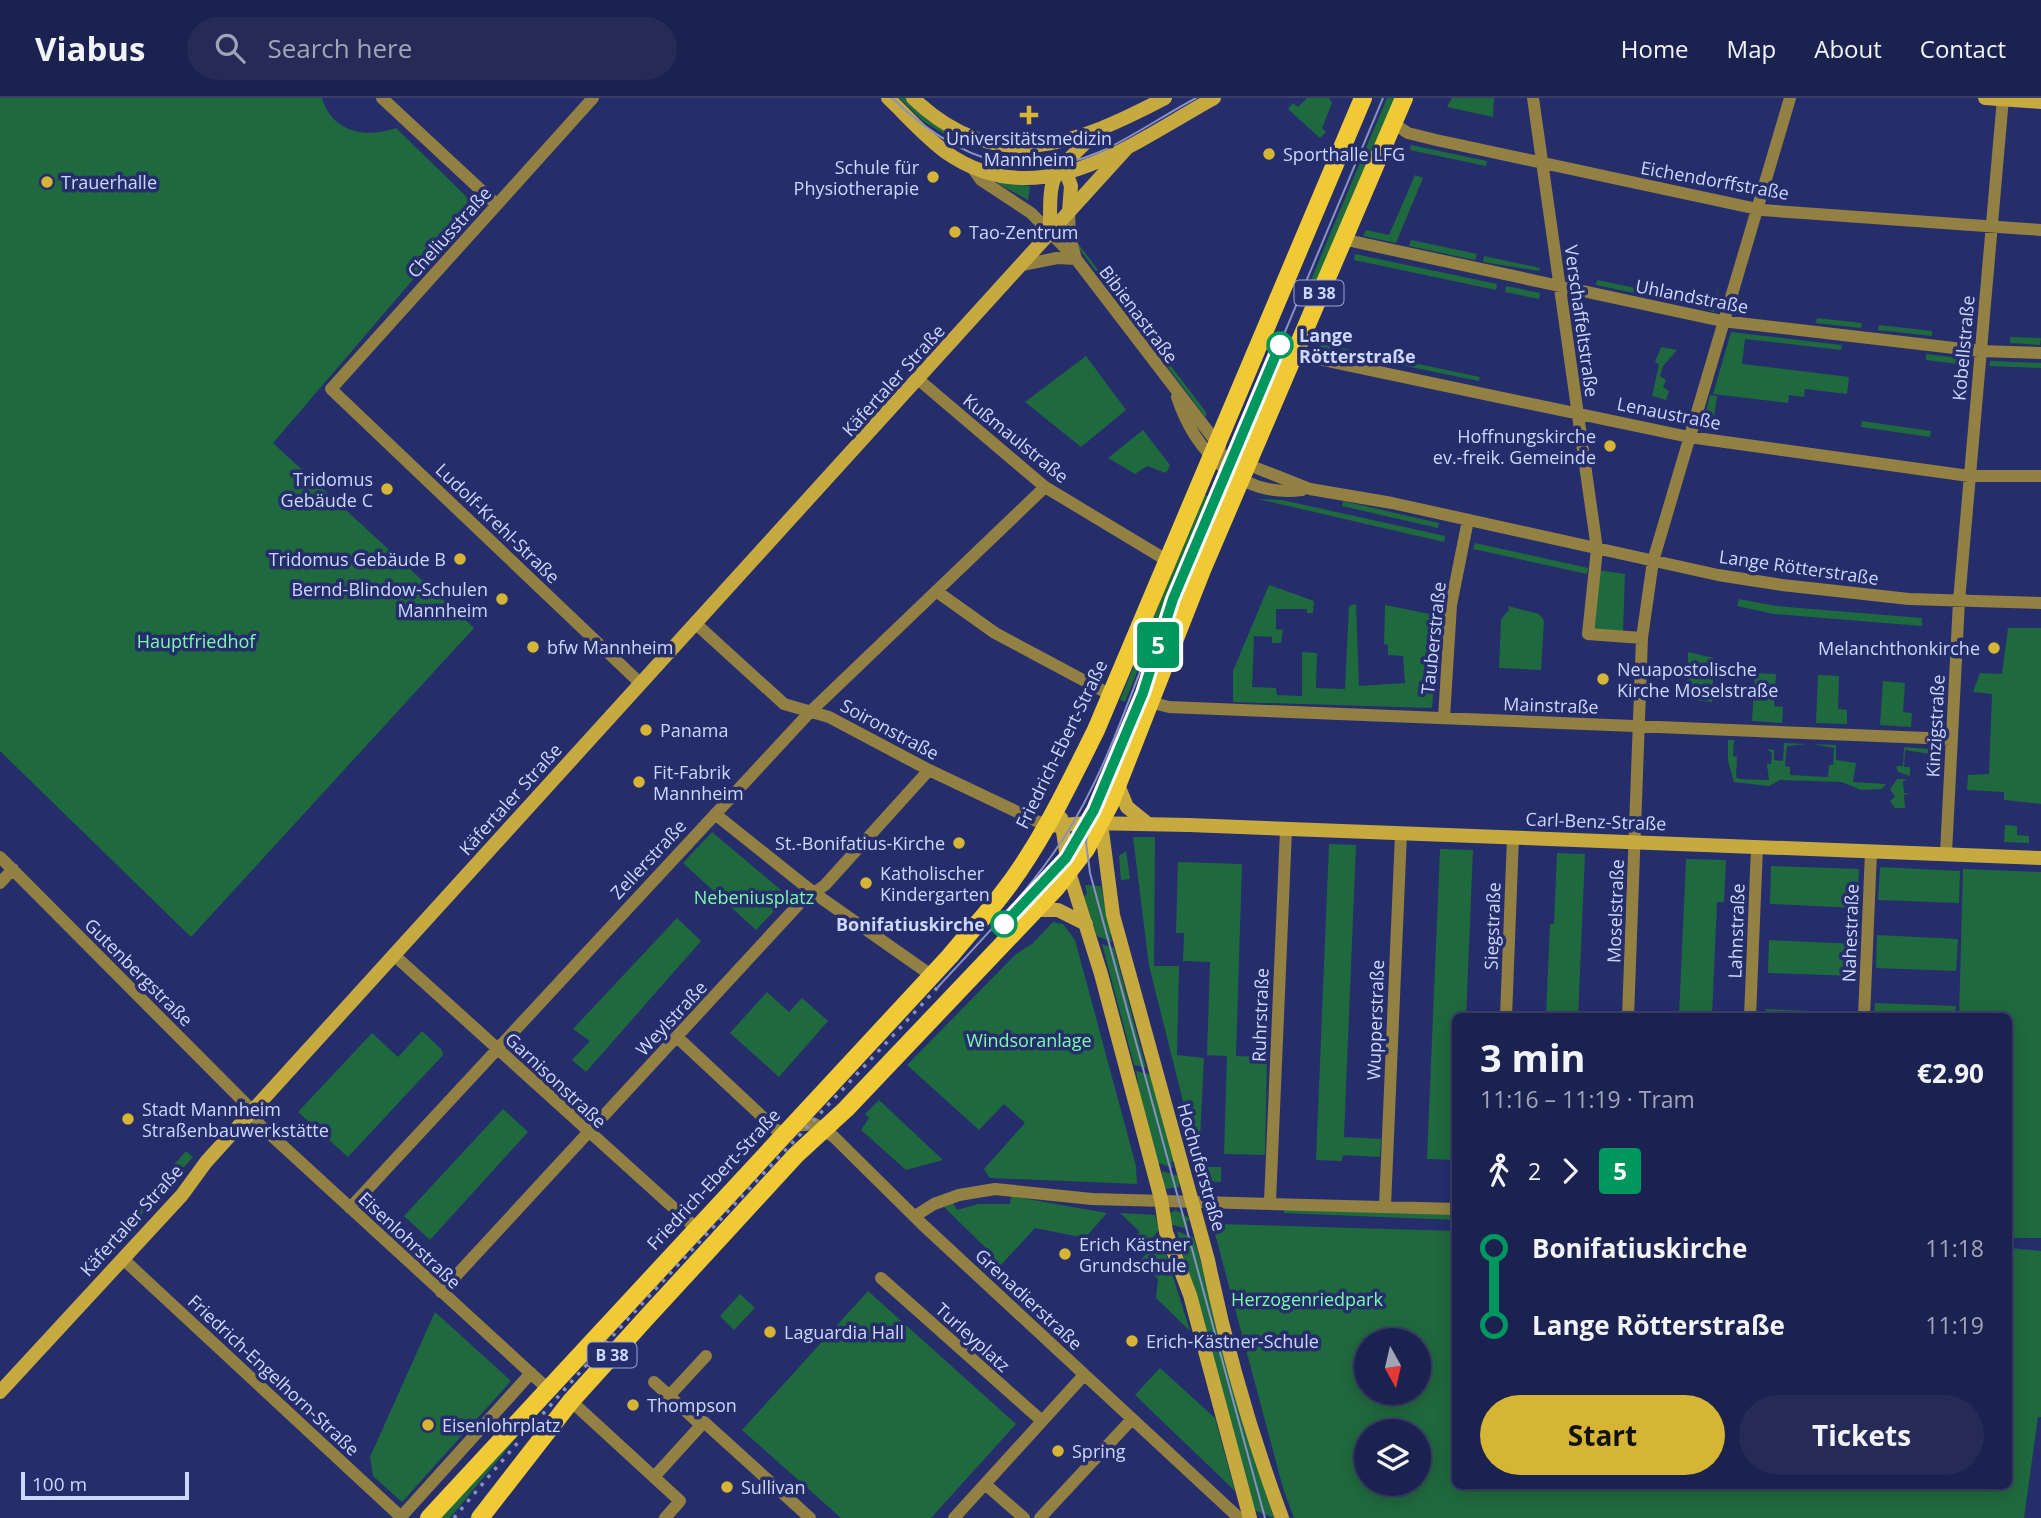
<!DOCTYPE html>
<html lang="en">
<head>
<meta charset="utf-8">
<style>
	body { margin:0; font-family:"Open Sans",sans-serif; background:#252a57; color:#f1f3f6; height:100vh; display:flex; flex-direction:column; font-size:26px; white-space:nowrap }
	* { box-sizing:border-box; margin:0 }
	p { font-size:23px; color:#a0a4b7 }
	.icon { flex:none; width:38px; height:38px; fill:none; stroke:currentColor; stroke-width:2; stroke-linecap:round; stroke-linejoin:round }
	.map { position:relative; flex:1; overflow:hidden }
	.details { position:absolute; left:1452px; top:915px; width:560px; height:476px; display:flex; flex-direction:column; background:#1c2250; border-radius:10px; box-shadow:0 4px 18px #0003,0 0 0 2px #3a3f67 }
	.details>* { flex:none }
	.badge { padding:0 14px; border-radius:5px; font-size:24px; line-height:46px }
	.needle { width:46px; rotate:172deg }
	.tools { position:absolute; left:1354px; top:1230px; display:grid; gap:14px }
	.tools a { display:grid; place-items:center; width:77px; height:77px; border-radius:50%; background:#1c2250; box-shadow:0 4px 18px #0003,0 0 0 2px #3a3f67; font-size:35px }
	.scale { position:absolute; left:21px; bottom:18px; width:168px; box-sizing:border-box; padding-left:7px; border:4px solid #cdd7fd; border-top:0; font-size:19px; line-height:24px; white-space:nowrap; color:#cdd7fd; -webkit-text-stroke:5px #262d6b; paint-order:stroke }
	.map>.badge { position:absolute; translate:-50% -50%; box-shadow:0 0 0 4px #fff }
	.legs { display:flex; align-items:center; gap:10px; height:77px; padding:0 28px; font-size:23px }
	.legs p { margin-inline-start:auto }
	.summary { display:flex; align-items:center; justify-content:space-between; height:119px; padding:0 28px }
	h1 { font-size:38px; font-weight:700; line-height:52px }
	.cta { display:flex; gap:14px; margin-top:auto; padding:14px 28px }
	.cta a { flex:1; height:80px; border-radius:42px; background:#d6b534; color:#111; font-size:28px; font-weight:700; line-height:80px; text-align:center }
	.cta a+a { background:#252a57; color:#f1f3f6 }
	ul { padding:0 28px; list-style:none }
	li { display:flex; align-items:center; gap:24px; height:77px; font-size:26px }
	li i { display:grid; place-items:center; width:10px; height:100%; margin:0 9px; background:currentColor }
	li i::after { content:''; width:18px; height:18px; margin:-9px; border:5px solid; border-radius:50%; background:#1c2250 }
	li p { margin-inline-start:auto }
	li:first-child i { background:linear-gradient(#0000 50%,currentColor 0) }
	li:last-child i { background:linear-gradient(currentColor 50%,#0000 0) }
	header { display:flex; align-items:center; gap:42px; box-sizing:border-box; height:98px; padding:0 35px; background:#1c2250; border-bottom:2px solid #3a3f67 }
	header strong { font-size:33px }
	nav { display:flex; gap:38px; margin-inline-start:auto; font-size:24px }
	.search { width:490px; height:63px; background:#252a57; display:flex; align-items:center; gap:18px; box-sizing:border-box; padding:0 24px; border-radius:38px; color:#a0a4b7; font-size:26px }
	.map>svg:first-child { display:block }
	.green { fill:#1f693e; fill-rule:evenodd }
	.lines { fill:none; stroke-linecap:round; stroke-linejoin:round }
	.street { stroke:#928143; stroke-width:12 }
	.secondary { stroke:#c7aa3f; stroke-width:14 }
	.primary { stroke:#f0ca35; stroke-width:18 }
	.tram { stroke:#8891c1; stroke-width:2 }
	.rail { stroke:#8891c1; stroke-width:3.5; stroke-dasharray:3.5 7; stroke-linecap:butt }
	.line-1-casing { stroke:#fff; stroke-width:16 }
	.line-1 { stroke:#00975f; stroke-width:10 }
	.poi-dot { fill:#d6b534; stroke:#262d6b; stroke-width:2.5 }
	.stop-1-dot { fill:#fff; stroke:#00975f; stroke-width:3.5 }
	.labels { text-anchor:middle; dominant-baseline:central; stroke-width:7; stroke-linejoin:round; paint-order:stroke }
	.shield { fill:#262d6b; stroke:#9ba4d1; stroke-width:2 }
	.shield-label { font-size:16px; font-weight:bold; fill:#cdd7fd }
	.poi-label { font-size:18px; fill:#cdd7fd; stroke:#262d6b; text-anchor:start }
	.street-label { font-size:18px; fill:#cdd7fd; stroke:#262d6b }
	.stop-label { font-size:18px; font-weight:bold; fill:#cdd7fd; stroke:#262d6b; text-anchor:start }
	.park-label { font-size:18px; fill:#7dfaaa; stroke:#262d6b }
</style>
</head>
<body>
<header>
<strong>Viabus</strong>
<div class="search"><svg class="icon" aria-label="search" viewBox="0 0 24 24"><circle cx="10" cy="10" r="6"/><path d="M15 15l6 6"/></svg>Search here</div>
<nav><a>Home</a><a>Map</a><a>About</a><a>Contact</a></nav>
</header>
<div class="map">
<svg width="2041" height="1420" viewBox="0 0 2041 1420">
	<rect width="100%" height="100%" fill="#262d6b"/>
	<path class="green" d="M0,0H322C332,34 365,41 396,30L476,108L273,345L474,530L191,839L0,653Z
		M899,0H906L960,40L958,44L924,24Z
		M1307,0H1329L1332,5L1322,30L1326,34L1320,40L1288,11L1293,5L1298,9Z
		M1387,0H1396L1311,199L1305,196Z
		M1452,0H1494L1493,19L1447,9Z
		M1411,47L1487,63L1486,68L1410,52Z
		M1415,77L1423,80L1396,145L1363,138L1366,132L1389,137Z
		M998,84L1030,88L1028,102L998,86Z
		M1411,142L1477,156L1475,162L1409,148Z
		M1076,143L1206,314V320L1080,152Z
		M1355,156L1497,186L1496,192L1354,162Z
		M1484,158L1540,170L1539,173L1483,164Z
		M1597,182L1655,194L1654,199L1596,187Z
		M1506,188L1540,195L1539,201L1505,194Z
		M1719,188L1714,214L1690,207L1692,201L1714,206Z
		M1817,220L1862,225L1861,230L1816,225Z
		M1879,227L1932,233V238L1878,232Z
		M1731,234L1842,247L1841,252L1745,241L1742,266L1849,279L1847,296L1805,291L1804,299L1789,297L1788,305L1713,296Z
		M2010,239L2041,240L2040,247L2010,245Z
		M1319,244L1341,253L1342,250L1480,279L1479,283L1317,250Z
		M1661,249L1677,252L1663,268L1660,278L1666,282L1663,289L1669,293L1666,302L1652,298L1659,266L1655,264Z
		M1926,256L1967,261L1966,267L1926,262Z
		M1086,258L1126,312L1081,349L1025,304Z
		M1990,263L2041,265V270L1989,268Z
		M1710,297L1717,298L1713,327L1719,329V333L1702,330Z
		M1862,323L1931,333L1930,339L1861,329Z
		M1143,332L1170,367L1166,375L1147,368L1135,376L1108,360Z
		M1203,396L1208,398L1125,604L1120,602Z
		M1217,401L1219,402L1160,557L1157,556Z
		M1258,401L1282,402L1445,438L1444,444Z
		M1343,403L1439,425L1438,430L1342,408Z
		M1475,445L1588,470L1587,476L1473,451Z
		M1597,472L1625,476L1623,534L1592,531Z
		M1269,487L1314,503L1313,515H1307V511H1276V531L1283,532L1281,545H1272V539L1254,538L1252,589L1276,590L1277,597L1302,598V554L1317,555L1316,590L1345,591L1349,508L1356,506L1359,588L1405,585L1403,558L1388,557V547L1384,546L1385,507L1439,518L1432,610L1233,604V573Z
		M1739,501L1776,508L1922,520V528L1774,516L1737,508Z
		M1508,508L1539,516L1544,523L1541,572L1499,570L1501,521L1509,512Z
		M2008,530H2041V706L2004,702V694L1967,692L1968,677L1989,676L1992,596L1973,594L1980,575L2002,576Z
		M1688,554L1714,560L1712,604L1687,601Z
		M1755,575L1776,576L1774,608L1783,609L1782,625L1752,623Z
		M1818,577L1839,578L1838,611L1847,612V626L1816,625Z
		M1883,583L1905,585L1903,614L1912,615L1911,629L1880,627Z
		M1728,642H1734L1733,658L1737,659L1736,679L1739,681L1769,682L1767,666H1771L1772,655L1767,651L1774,652V662L1783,663L1784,645L1807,646L1787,648L1785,668L1790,669V677L1828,679L1829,667H1833L1834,650L1813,646L1836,647V662L1856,665L1853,684L1886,686L1882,691L1861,692L1842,684L1780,682L1769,688L1734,684L1728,663Z
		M1904,649L1930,651V656L1905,652L1904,669H1910V678L1898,674L1896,668H1903Z
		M1897,681H1907L1903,683L1904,695H1909L1904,697L1905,710H1895L1890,703L1895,699L1890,691Z
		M2005,727L2017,728V737L2029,738V745L2004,744Z
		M712,734L788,798L756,832L683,765Z
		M1133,739H1155L1154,868H1179L1177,957L1204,960L1199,1061L1202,1069H1221V1084L1203,1083L1149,868Z
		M1329,746L1356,747L1344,1039L1381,1041L1380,1059L1343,1057L1342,1063L1316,1062Z
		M1440,751L1473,752L1466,919H1456V1062L1427,1061Z
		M1126,753L1130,781L1121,782L1119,758Z
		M1557,755L1585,756L1578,919H1546L1550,826H1554Z
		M1686,761L1726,762L1724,804H1717L1712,919H1679Z
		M1178,764L1242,766L1236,958L1267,959L1265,1057L1224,1056L1227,958L1207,957L1210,864L1183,863L1184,835H1176Z
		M1771,768L1859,771L1857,810L1770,806Z
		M1880,769L1960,773L1959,805L1878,802Z
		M1963,771L2041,774V1140H2009V919H1959Z
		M1085,787L1101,788L1106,813L1114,834L1110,836L1112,844L1094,837L1084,798L1087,796Z
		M677,820L701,843L586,974L572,962L590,943L573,931Z
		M1053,824L1063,826L1075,842L1136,1068L1137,1086L990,1080L984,1071L1025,1025L1004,1006L979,1032L907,967L1016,856L1032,846Z
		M1877,837L1958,841L1956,873L1876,870Z
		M1769,842L1857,846L1856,878L1768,875Z
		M1102,846L1114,850L1146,970L1134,967Z
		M767,894L789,914L802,900L828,923L779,979L730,935Z
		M1875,905L1956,908L1955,919H1874Z
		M1766,911L1853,915V919H1765Z
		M422,933L442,952L443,957L348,1059L298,1014L372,935L398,959Z
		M1136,973L1152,977L1176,1063L1171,1064L1173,1070L1156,1064L1135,986L1138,985Z
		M879,1002L943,1062L906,1072L861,1032L869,1020L865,1016Z
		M503,1011L528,1034L430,1142L404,1118Z
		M186,1053L193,1059L173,1081L167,1075Z
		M1162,1073L1179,1078V1089L1166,1091L1163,1089Z
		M160,1084L166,1090L134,1124L128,1118Z
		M1011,1098L1107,1115L1085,1140L1035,1130L1000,1168L1012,1180L1007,1186L1000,1179L993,1157L944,1109L953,1105L957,1112L978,1106H1010Z
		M1284,1109L1456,1116V1122L1284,1115Z
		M1176,1112L1190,1121L1187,1123L1188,1131L1169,1126L1167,1116Z
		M1120,1115L1155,1117L1159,1132L1142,1152L1132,1142L1140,1134Z
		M1219,1126L1456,1133V1388H2009V1150L2041,1153V1319H2038L2024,1420H1294L1283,1390L1214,1132ZM1367,1242H1419V1295H1367ZM1367,1334H1419V1386H1367Z
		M1177,1133L1194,1140L1274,1420L1254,1412L1174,1142L1179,1141Z
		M1161,1140L1190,1233L1156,1200L1158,1181L1140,1163Z
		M868,1193L1016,1326L931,1420H841L742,1332Z
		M740,1196L755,1210L734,1232L720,1218Z
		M435,1214L511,1283L402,1404L373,1378L370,1359Z
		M1160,1270L1215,1320L1235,1393L1135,1297Z
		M536,1316L450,1420H439Z"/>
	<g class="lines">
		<path class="street" d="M382,0L497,107
			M593,0L331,291L640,585
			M1533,0L1597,451L1588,536L1642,540
			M1391,24L1408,35L1436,42L1762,112L2041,132
			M971,68L981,82L1031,115L1076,161L1220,349
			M1069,114L1070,139L1076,161
			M1342,141L1722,223L1980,253L2041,255
			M1022,167L1057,160L1076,161
			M1294,253L1308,259L1689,339L1969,378H2041
			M919,282L1045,389L1168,463
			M1177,299C1195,354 1240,400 1302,392
			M1211,360L1226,358L1310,391L1392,405L1718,477L1782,487L1909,501L2041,505
			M936,493L995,535L1111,597
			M695,525L784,606L829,619L929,672L1047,728
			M1149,604L1169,609L1952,641
			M1444,620L1451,507L1468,422
			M715,716L814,795L931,877
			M1946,755L1959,503L2003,0
			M0,759L247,1007L260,1027L548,1291
			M0,785L13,771
			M395,858L696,1130
			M1506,919L1513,739
			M1628,919L1642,540L1653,463L1790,0
			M1750,919L1757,749
			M1864,919L1871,754
			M677,939L782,1037
			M793,1028L815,1026L834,1039L922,1126L1239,1420
			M1270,1104L1286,732
			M1385,1108L1401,736
			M350,1110L810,614L1045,389
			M915,1118L934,1106L959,1097L995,1091L1092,1101L1456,1111
			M123,1161L401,1419
			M881,1180L1042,1323
			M441,1194L800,805L825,787L929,672
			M654,1284L701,1327
			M669,1298L706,1258
			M571,1303L680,1403L665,1420
			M654,1379L704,1324L810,1420
			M985,1386L1024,1420
			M400,1420L531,1275
			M954,1420L1084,1277
			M1040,1420L1132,1321"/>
		<path class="secondary" d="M888,0C907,18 925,39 947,55C1041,120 1133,44 1214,0
			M913,0C996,80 1077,46 1165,0
			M1985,0L2041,4
			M1064,68L1071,88L1069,114
			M1050,134C1050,72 1049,82 1091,39
			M1118,687L1127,709L1148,726
			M1061,720L1069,774L1101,876L1161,1101L1166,1134L1190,1197L1250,1420
			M1101,725L1113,817L1208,1162C1226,1250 1251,1336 1282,1420
			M1047,728L1089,725L1189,727L2041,760
			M1035,812H1058L1086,826
			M0,1294L182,1097L206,1064L1126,51"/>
		<path class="primary" d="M429,1420L950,858C967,837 986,817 1002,796C1041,746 1068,688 1096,632L1363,0
			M480,1420L571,1303L647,1219L796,1057L846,1011L1056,790L1086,751L1110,706L1202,472L1404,0"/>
		<path class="tram" d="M892,0C951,57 1021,89 1102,53C1134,38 1164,17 1196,0
			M1037,791L1066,760L1084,731
			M938,889C981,842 1028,795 1063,741C1097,689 1119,629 1141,571
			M1265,1420L1090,775L1086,744L1092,717L1129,633L1173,501L1383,0"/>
		<path class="rail" d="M454,1420C607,1235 776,1065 938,889"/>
	</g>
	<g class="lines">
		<g class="line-1-casing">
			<path id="line-1" d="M1004,826L1066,760L1094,712L1143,595L1173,501L1280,247"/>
		</g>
		<use href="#line-1" class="line-1"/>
	</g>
	<g class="poi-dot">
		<path d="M1025.5 6.5h7v7h7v7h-7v7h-7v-7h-7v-7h7z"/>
		<circle cx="1269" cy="56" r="7"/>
		<circle cx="933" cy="79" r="7"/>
		<circle cx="47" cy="84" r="7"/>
		<circle cx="955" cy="134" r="7"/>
		<circle cx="1610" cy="348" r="7"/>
		<circle cx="387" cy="391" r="7"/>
		<circle cx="460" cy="461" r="7"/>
		<circle cx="502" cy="501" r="7"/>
		<circle cx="533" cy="549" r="7"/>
		<circle cx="1994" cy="550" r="7"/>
		<circle cx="1603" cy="581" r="7"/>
		<circle cx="646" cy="632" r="7"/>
		<circle cx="639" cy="684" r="7"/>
		<circle cx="959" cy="745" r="7"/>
		<circle cx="866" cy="785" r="7"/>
		<circle cx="128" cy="1021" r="7"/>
		<circle cx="1065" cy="1156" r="7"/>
		<circle cx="770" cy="1234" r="7"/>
		<circle cx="1132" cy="1243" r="7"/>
		<circle cx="633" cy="1307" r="7"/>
		<circle cx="428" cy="1327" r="7"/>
		<circle cx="1058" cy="1353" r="7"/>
		<circle cx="727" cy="1389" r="7"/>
	</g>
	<g class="stop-1-dot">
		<circle cx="1280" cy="247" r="12"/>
		<circle cx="1004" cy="826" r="12"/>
	</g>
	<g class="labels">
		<g class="shield">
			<rect x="1294.5" y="182.5" width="49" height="25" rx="5"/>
			<rect x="587.5" y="1244.5" width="49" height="25" rx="5"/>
		</g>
		<g class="shield-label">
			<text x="1319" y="195">B 38</text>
			<text x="612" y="1257">B 38</text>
		</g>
		<g class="poi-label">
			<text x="1029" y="40" text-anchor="middle">Universitätsmedizin<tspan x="1029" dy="21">Mannheim</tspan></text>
			<text x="1283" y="56">Sporthalle LFG</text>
			<text x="919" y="69" text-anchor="end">Schule für<tspan x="919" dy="21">Physiotherapie</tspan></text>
			<text x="61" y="84">Trauerhalle</text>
			<text x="969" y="134">Tao-Zentrum</text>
			<text x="1596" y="338" text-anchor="end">Hoffnungskirche<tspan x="1596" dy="21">ev.-freik. Gemeinde</tspan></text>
			<text x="373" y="381" text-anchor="end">Tridomus<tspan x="373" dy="21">Gebäude C</tspan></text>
			<text x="446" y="461" text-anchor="end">Tridomus Gebäude B</text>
			<text x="488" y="491" text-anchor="end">Bernd-Blindow-Schulen<tspan x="488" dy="21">Mannheim</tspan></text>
			<text x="547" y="549">bfw Mannheim</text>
			<text x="1980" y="550" text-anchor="end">Melanchthonkirche</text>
			<text x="1617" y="571">Neuapostolische<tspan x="1617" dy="21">Kirche Moselstraße</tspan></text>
			<text x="660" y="632">Panama</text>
			<text x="653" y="674">Fit-Fabrik<tspan x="653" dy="21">Mannheim</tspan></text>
			<text x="945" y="745" text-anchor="end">St.-Bonifatius-Kirche</text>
			<text x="880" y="775">Katholischer<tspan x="880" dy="21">Kindergarten</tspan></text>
			<text x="142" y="1011">Stadt Mannheim<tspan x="142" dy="21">Straßenbauwerkstätte</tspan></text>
			<text x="1079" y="1146">Erich Kästner<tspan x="1079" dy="21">Grundschule</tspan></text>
			<text x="784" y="1234">Laguardia Hall</text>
			<text x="1146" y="1243">Erich-Kästner-Schule</text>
			<text x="647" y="1307">Thompson</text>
			<text x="442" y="1327">Eisenlohrplatz</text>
			<text x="1072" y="1353">Spring</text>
			<text x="741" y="1389">Sullivan</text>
		</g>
		<g class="street-label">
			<text transform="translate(1715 82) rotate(10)">Eichendorffstraße</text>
			<text transform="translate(449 134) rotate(-48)">Cheliusstraße</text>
			<text transform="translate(1692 198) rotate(11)">Uhlandstraße</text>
			<text transform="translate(1139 216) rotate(53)">Bibienastraße</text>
			<text transform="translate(1582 223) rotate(82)">Verschaffeltstraße</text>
			<text transform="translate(1963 250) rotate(-85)">Kobellstraße</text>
			<text transform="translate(893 282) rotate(-48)">Käfertaler Straße</text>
			<text transform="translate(1669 315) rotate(11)">Lenaustraße</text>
			<text transform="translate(1016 340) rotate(39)">Kußmaulstraße</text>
			<text transform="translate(498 425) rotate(44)">Ludolf-Krehl-Straße</text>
			<text transform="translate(1799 469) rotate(8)">Lange Rötterstraße</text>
			<text transform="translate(1433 540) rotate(-84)">Tauberstraße</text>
			<text transform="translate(1551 607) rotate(2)">Mainstraße</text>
			<text transform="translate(1935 628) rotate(-87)">Kinzigstraße</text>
			<text transform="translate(890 631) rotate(28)">Soironstraße</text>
			<text transform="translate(1061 646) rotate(-64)">Friedrich-Ebert-Straße</text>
			<text transform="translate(510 701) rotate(-48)">Käfertaler Straße</text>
			<text transform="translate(1596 723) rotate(2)">Carl-Benz-Straße</text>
			<text transform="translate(648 761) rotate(-47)">Zellerstraße</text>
			<text transform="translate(1615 813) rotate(-88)">Moselstraße</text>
			<text transform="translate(1492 828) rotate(-88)">Siegstraße</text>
			<text transform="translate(1736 833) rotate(-88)">Lahnstraße</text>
			<text transform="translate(1850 835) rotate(-88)">Nahestraße</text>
			<text transform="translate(139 874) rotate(45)">Gutenbergstraße</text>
			<text transform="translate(1260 917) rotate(-88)">Ruhrstraße</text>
			<text transform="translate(671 920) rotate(-47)">Weylstraße</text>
			<text transform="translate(1375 922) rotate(-88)">Wupperstraße</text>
			<text transform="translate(556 982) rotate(43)">Garnisonstraße</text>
			<text transform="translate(1202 1069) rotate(74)">Hochuferstraße</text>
			<text transform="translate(713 1081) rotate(-47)">Friedrich-Ebert-Straße</text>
			<text transform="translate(131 1122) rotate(-48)">Käfertaler Straße</text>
			<text transform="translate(410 1142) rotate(43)">Eisenlohrstraße</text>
			<text transform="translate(1029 1201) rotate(43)">Grenadierstraße</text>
			<text transform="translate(973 1239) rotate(42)">Turleyplatz</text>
			<text transform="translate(274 1277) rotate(43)">Friedrich-Engelhorn-Straße</text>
		</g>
		<g class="stop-label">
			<text x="1299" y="237">Lange<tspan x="1299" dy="21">Rötterstraße</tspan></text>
			<text x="985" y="826" text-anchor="end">Bonifatiuskirche</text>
		</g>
		<g class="park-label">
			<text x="196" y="543">Hauptfriedhof</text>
			<text x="754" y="799">Nebeniusplatz</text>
			<text x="1029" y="942">Windsoranlage</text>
			<text x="1307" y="1201">Herzogenriedpark</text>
		</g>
	</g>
</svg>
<div class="tools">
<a><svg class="needle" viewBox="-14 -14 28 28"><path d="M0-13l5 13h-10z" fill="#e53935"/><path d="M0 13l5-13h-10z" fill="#a0a4b7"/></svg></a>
<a><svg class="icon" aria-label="layers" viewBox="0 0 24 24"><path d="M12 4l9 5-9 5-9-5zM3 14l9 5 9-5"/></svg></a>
</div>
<div class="scale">100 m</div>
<b class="badge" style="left:1158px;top:547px;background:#00975f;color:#fff">5</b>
<section class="details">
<div class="summary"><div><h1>3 min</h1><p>11:16 – 11:19 · Tram</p></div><b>€2.90</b></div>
<div class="legs"><svg class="icon" aria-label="walk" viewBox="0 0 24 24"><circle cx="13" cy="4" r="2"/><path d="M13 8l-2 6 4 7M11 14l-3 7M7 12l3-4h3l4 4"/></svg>2<svg class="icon" aria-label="forward" viewBox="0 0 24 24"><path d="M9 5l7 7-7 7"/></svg><b class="badge" style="background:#00975f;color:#fff">5</b></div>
<ul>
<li><i style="color:#00975f"></i><b>Bonifatiuskirche</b><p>11:18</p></li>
<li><i style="color:#00975f"></i><b>Lange Rötterstraße</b><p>11:19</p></li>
</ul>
<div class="cta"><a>Start</a><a>Tickets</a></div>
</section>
</div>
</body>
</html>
